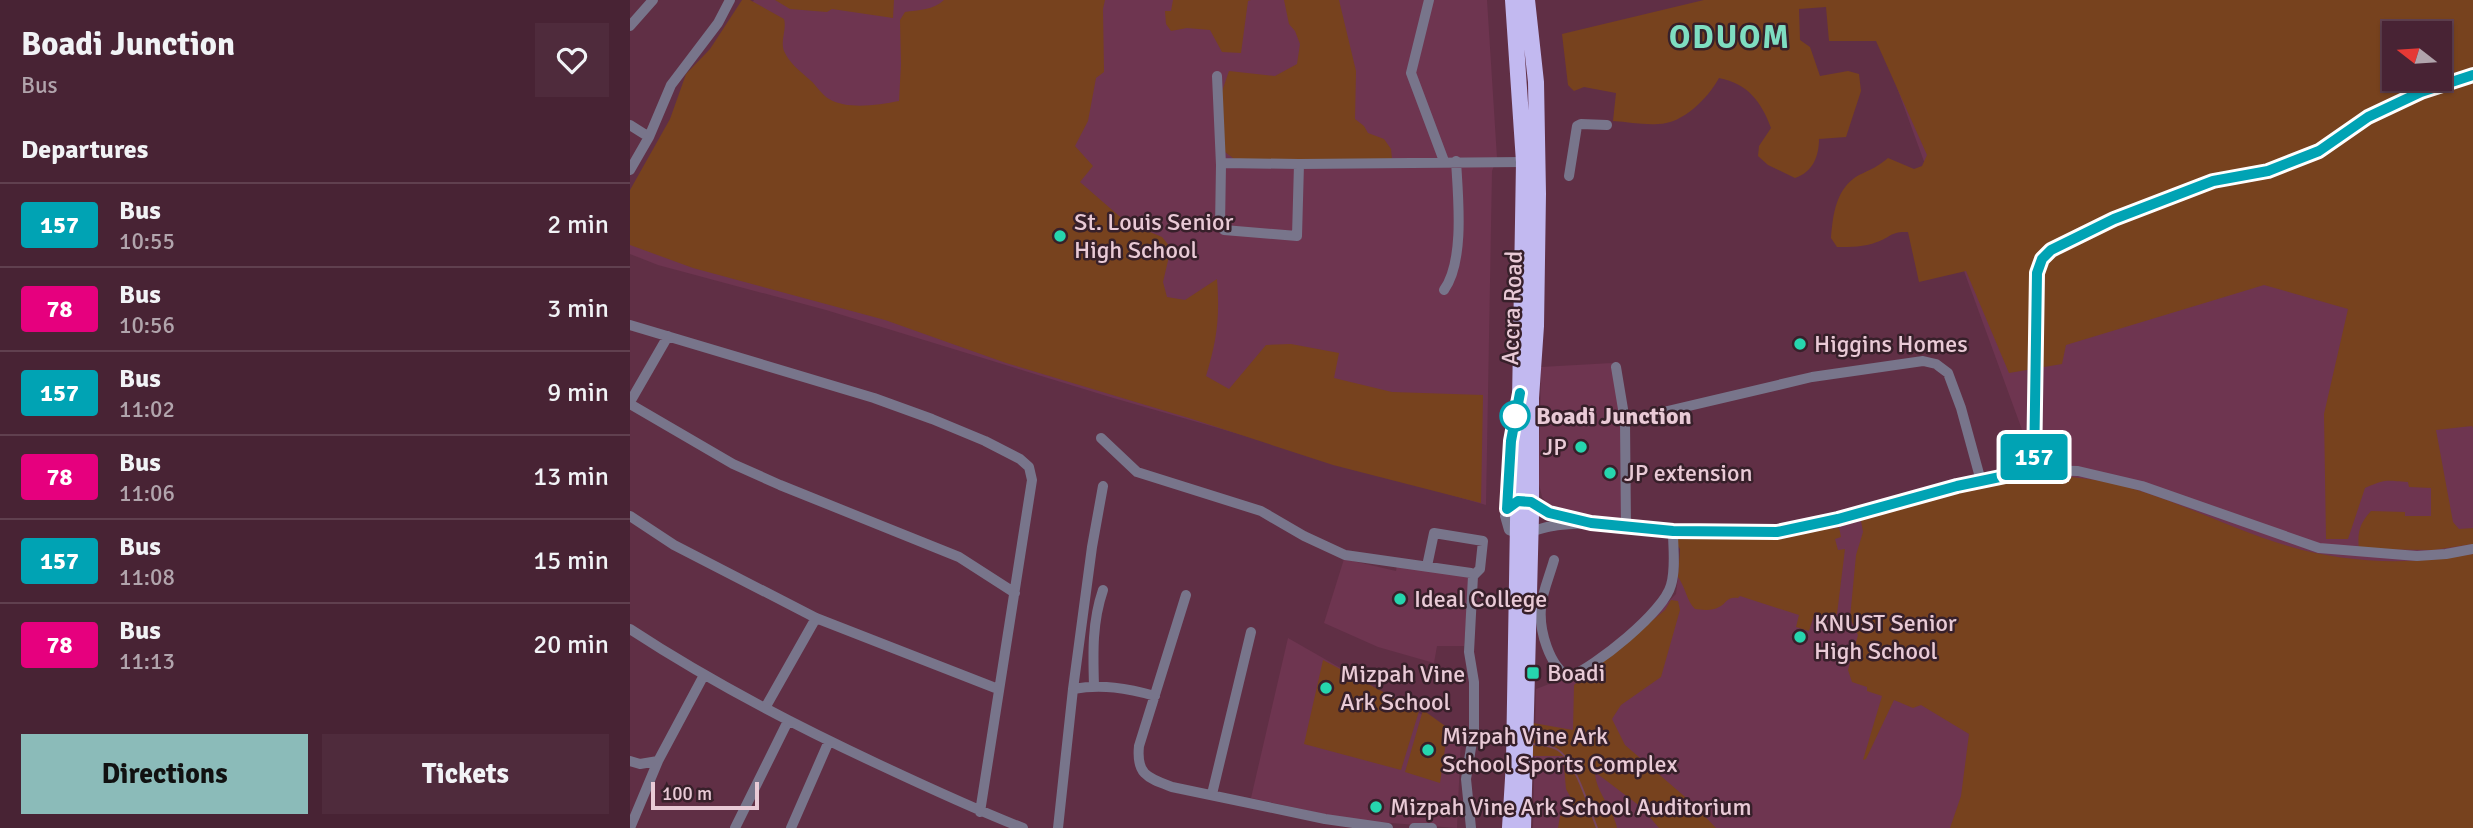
<!DOCTYPE html>
<html lang="en">
<head>
<meta charset="utf-8">
<style>
	body { margin:0; font-family:Signika,sans-serif; background:#4f2b3c; color:#f1f3f6; height:100vh; display:flex; flex-direction:column; font-size:26px; white-space:nowrap }
	* { box-sizing:border-box; margin:0 }
	p { font-size:23px; color:#b1a4ac }
	.icon { flex:none; width:38px; height:38px; fill:none; stroke:currentColor; stroke-width:2; stroke-linecap:round; stroke-linejoin:round }
	.map { position:relative; flex:1; overflow:hidden }
	.details { display:flex; flex-direction:column; background:#482334; width:630px }
	.details>* { flex:none }
	.badge { padding:0 14px; border-radius:5px; font-size:24px; line-height:46px }
	.needle { width:46px; rotate:287deg }
	.fabs { position:absolute; left:1752px; top:21px; display:grid; gap:14px }
	.fabs a { display:grid; place-items:center; width:70px; height:70px; border-radius:0px; background:#482334; box-shadow:0 2px 5px #0004,0 0 0 2px #60404f; font-size:35px }
	.scale { position:absolute; left:21px; bottom:18px; width:108px; box-sizing:border-box; padding-left:7px; border:4px solid #e9cad6; border-top:0; font-size:19px; line-height:24px; white-space:nowrap; color:#e9cad6; -webkit-text-stroke:5px #37202a; paint-order:stroke }
	.map>.badge { position:absolute; translate:-50% -50%; box-shadow:0 0 0 4px #fff }
	h2 { padding:0 21px; font-size:26px; line-height:63px }
	.round { display:grid; place-items:center; flex:none; width:74px; height:74px; border-radius:0px; background:#4f2b3c }
	.head { display:flex; align-items:center; justify-content:space-between; height:119px; padding:0 21px }
	h1 { font-size:33px; font-weight:700; line-height:52px }
	.button { display:flex; gap:14px; margin-top:auto; padding:14px 21px }
	.button a { flex:1; height:80px; border-radius:0px; background:#8bbbb9; color:#111; font-size:28px; font-weight:700; line-height:80px; text-align:center }
	.button a+a { background:#4f2b3c; color:#f1f3f6 }
	ul { padding:0; list-style:none }
	li { display:flex; align-items:center; gap:21px; height:84px; padding:0 21px; border-top:2px solid #60404f }
	li div { flex:1 }
	li b { display:block; font-size:26px }
	li em { font-style:normal }
	li .badge { min-width:77px; font-weight:700; text-align:center }
	main { display:flex; flex:1; min-height:0 }
	.map>svg:first-child { display:block }
	.built { fill:#6e3550; fill-rule:evenodd }
	.green { fill:#77421e; fill-rule:evenodd }
	.lines { fill:none; stroke-linecap:round; stroke-linejoin:round }
	.stream { stroke:#75445d; stroke-width:2 }
	.minor { stroke:#78758b; stroke-width:10 }
	.highway { stroke:#c2b9f0; stroke-width:16 }
	.line-casing { stroke:#fff; stroke-width:16 }
	.line { stroke:#00a3b4; stroke-width:10 }
	.poi-dot { fill:#26d5ae; stroke:#37202a; stroke-width:2.5 }
	.stop-dot { fill:#fff; stroke:#00a3b4; stroke-width:3.5 }
	.labels { text-anchor:middle; dominant-baseline:central; stroke-width:5; stroke-linejoin:round; paint-order:stroke }
	.poi-label { font-size:24px; fill:#e9cad6; stroke:#37202a; text-anchor:start }
	.street-label { font-size:24px; fill:#e9cad6; stroke:#37202a }
	.stop-label { font-size:24px; font-weight:bold; fill:#e9cad6; stroke:#37202a; text-anchor:start }
	.district-label { font-size:32px; font-weight:bold; letter-spacing:2px; fill:#7eddc1; stroke:#37202a }
</style>
</head>
<body>
<main>
<section class="details">
<div class="head"><div><h1>Boadi Junction</h1><p>Bus</p></div><a class="round"><svg class="icon" aria-label="heart" viewBox="0 0 24 24"><path d="M12 20l-8-8c-3-5 5-10 8-4 3-6 11-1 8 4z"/></svg></a></div>
<h2>Departures</h2>
<ul>
<li><span class="badge" style="background:#00a3b4;color:#fff">157</span><div><b>Bus</b><p>10:55</p></div><em>2 min</em></li>
<li><span class="badge" style="background:#e6007e;color:#fff">78</span><div><b>Bus</b><p>10:56</p></div><em>3 min</em></li>
<li><span class="badge" style="background:#00a3b4;color:#fff">157</span><div><b>Bus</b><p>11:02</p></div><em>9 min</em></li>
<li><span class="badge" style="background:#e6007e;color:#fff">78</span><div><b>Bus</b><p>11:06</p></div><em>13 min</em></li>
<li><span class="badge" style="background:#00a3b4;color:#fff">157</span><div><b>Bus</b><p>11:08</p></div><em>15 min</em></li>
<li><span class="badge" style="background:#e6007e;color:#fff">78</span><div><b>Bus</b><p>11:13</p></div><em>20 min</em></li>
</ul>
<div class="button"><a>Directions</a><a>Tickets</a></div>
</section>
<div class="map">
<svg width="1843" height="828" viewBox="0 0 1843 828">
	<rect width="100%" height="100%" fill="#602f45"/>
	<path class="built" d="M124,0H857L867,158L862,171L856,505L480,397L196,310L28,265L0,254V218L66,87Z
		M1235,0H1843V828H903L906,689L964,667L1020,620L1046,594L1051,551L1167,536L1240,513L1410,479ZM1764,33H1810V79H1764Z
		M982,363L991,415L994,503L990,521L943,516L921,508L912,497L909,484L911,367Z
		M714,559L766,571L767,565L840,575L834,646H807L804,663L748,647L694,623Z
		M658,638L831,737L827,828L721,820L621,798Z"/>
	<path class="green" d="M112,0H120L154,19C157,30 150,40 154,51C159,63 170,71 180,80C186,85 192,95 199,99C218,110 248,105 269,101L271,64L270,20L275,12C288,10 304,10 314,0H475L473,9L474,72L466,78L458,121L445,146L463,166L450,182L496,222L532,237L541,248L533,282L537,297L555,300L587,279C590,317 587,340 576,376L599,389L636,345L661,344L709,353L704,378L762,392L853,395L851,503L703,465L562,419L376,363L255,320L63,268L0,245V190L40,119L56,74L80,49Z
		M145,0H264L263,18L202,9L197,12L160,9Z
		M543,0H621L618,1L611,53L592,52L580,30L557,28L541,31L536,24L535,11H541Z
		M654,0H709L726,71L725,119L734,126L738,133L754,139L761,149L762,159L607,161L595,152L590,97L599,71L645,76L667,64L670,44L665,31L659,24Z
		M1074,0H1843V428L1842,426L1806,430L1823,522L1829,529L1843,528V544L1804,550L1729,549C1727,532 1730,523 1741,511L1775,512V516H1801V488L1779,487L1778,482C1757,481 1757,478 1735,488L1718,539H1696L1694,414L1718,309L1634,285L1436,345L1432,364L1379,373L1336,271L1289,282L1278,232C1261,231 1261,237 1247,242C1234,247 1221,247 1207,247L1201,238C1203,214 1206,188 1229,175C1240,170 1249,166 1258,158L1284,169L1292,166L1297,155L1246,41H1199L1196,7L1169,9L1170,40L1180,47L1190,76L1218,71L1229,74L1231,91L1216,137L1189,139C1189,156 1183,172 1165,178L1138,165L1128,156L1129,146L1141,128C1131,101 1118,84 1089,78C1078,98 1053,124 1028,124C1013,125 998,122 983,121L986,93L954,87L944,91L938,85L932,34ZM1764,33H1810V79H1764Z
		M1430,475C1445,478 1462,479 1477,482C1540,496 1597,528 1658,546C1718,564 1782,565 1843,554V828H1320L1331,796L1339,734L1291,705L1283,708L1264,700L1236,759L1233,760L1252,696L1237,691V687L1222,682L1218,670L1228,635L1220,618L1226,555L1233,532L1230,515L1395,478Z
		M1201,524L1203,529L1209,527L1211,537L1205,539L1208,550L1215,549L1207,614L1194,616L1185,612L1179,631L1166,627L1169,615L1110,596L1108,598C1097,596 1097,603 1089,607C1082,611 1073,610 1065,609C1056,600 1056,588 1048,577L1050,549L1045,542L1046,534C1104,541 1145,538 1201,524Z
		M1041,600L1048,601L1050,610L1031,677L991,705L982,719L995,745L1061,802L1086,828H1029L1011,807L965,772C965,791 983,808 987,828H928L930,816L939,811L941,798L936,789L933,756H901L903,723L943,730L944,685L1035,610Z
		M693,660L789,711L771,770L674,744Z
		M793,710L818,728L810,783L775,772Z"/>
	<g class="lines">
		<path class="stream" d="M901,744C910,745 921,745 928,750C946,762 959,808 967,828"/>
		<path class="minor" d="M799,0L781,73L814,161
			M0,26L23,0
			M587,76L591,165L590,226L594,230L667,236L669,164
			M0,125L19,137
			M591,165L594,163L669,164L894,162
			M0,170L19,137L41,85L88,23L100,0
			M939,176L947,126L951,124L977,125
			M814,290C835,261 828,196 826,161
			M0,325L244,398L302,419L355,441L390,459L399,467L402,480L350,812
			M986,367L995,421L996,527
			M0,402L38,336
			M0,404L103,464L150,485L329,557L385,593
			M995,421L1182,377L1293,361L1306,364L1318,373L1331,408L1351,481
			M471,438L507,472L631,511L674,536L715,555L841,573L843,576
			M1404,470L1407,273L1412,259L1421,250L1484,219L1583,181L1638,171L1689,151L1738,117L1792,92L1843,74
			M0,516L44,545L186,618L368,689
			M957,523C946,524 934,524 923,526C906,528 895,538 879,530L875,516L877,509L888,501L901,502L924,515L961,523L1043,531L1133,533L1169,528L1351,481L1404,470L1448,471L1512,486L1689,548L1787,556L1816,554L1843,549
			M924,560C920,575 912,592 911,608C909,630 919,666 939,677C965,667 1034,612 1041,585C1046,568 1043,549 1043,531
			M797,566L804,533L853,541L850,569L843,576L839,652L844,682V729L836,779L841,828
			M556,595L509,746C506,775 518,778 542,787L695,819L758,828
			M0,629C79,681 164,725 250,765C297,787 344,809 393,828
			M464,686C463,653 462,622 473,590
			M443,689C472,684 497,688 525,696
			M135,708L186,618
			M0,761L10,764L28,761
			M582,794L621,632
			M0,828L28,761L74,675
			M105,828L158,721
			M161,828L199,741
			M428,828L443,689L462,547L473,486
			M784,828H802"/>
		<path class="highway" d="M880,828L884,762L894,162L883,0
			M893,828L901,515V398L906,326L908,194L906,82L897,0"/>
	</g>
	<g class="lines">
		<g class="line-casing">
			<path id="line" d="M890,393L881,441L877,509L888,501L901,502L919,513L961,523L1043,531L1147,532L1208,519L1327,486L1404,470L1407,273L1412,259L1421,250L1484,219L1583,181L1638,171L1689,151L1738,117L1791,92L1843,75"/>
		</g>
		<use href="#line" class="line"/>
	</g>
	<g class="poi-dot">
		<circle cx="430" cy="236" r="7"/>
		<circle cx="1170" cy="344" r="7"/>
		<circle cx="951" cy="447" r="7"/>
		<circle cx="980" cy="473" r="7"/>
		<circle cx="770" cy="599" r="7"/>
		<circle cx="1170" cy="637" r="7"/>
		<rect x="896" y="666" width="14" height="14" rx="3.5"/>
		<circle cx="696" cy="688" r="7"/>
		<circle cx="798" cy="750" r="7"/>
		<circle cx="746" cy="807" r="7"/>
	</g>
	<circle class="stop-dot" cx="885" cy="416" r="14"/>
	<g class="labels">
		<g class="poi-label">
			<text x="444" y="222">St. Louis Senior<tspan x="444" dy="28">High School</tspan></text>
			<text x="1184" y="344">Higgins Homes</text>
			<text x="937" y="447" text-anchor="end">JP</text>
			<text x="994" y="473">JP extension</text>
			<text x="784" y="599">Ideal College</text>
			<text x="1184" y="623">KNUST Senior<tspan x="1184" dy="28">High School</tspan></text>
			<text x="917" y="673">Boadi</text>
			<text x="710" y="674">Mizpah Vine<tspan x="710" dy="28">Ark School</tspan></text>
			<text x="812" y="736">Mizpah Vine Ark<tspan x="812" dy="28">School Sports Complex</tspan></text>
			<text x="760" y="807">Mizpah Vine Ark School Auditorium</text>
		</g>
		<g class="street-label">
			<text transform="translate(882 308) rotate(-88)">Accra Road</text>
		</g>
		<g class="stop-label">
			<text x="906" y="416">Boadi Junction</text>
		</g>
		<g class="district-label">
			<text x="1100" y="37">ODUOM</text>
		</g>
	</g>
</svg>
<div class="fabs">
<a><svg class="needle" viewBox="-14 -14 28 28"><path d="M0-13l5 13h-10z" fill="#e53935"/><path d="M0 13l5-13h-10z" fill="#b1a4ac"/></svg></a>
</div>
<div class="scale">100 m</div>
<b class="badge" style="left:1404px;top:457px;background:#00a3b4;color:#fff">157</b>
</div>
</main>
</body>
</html>
